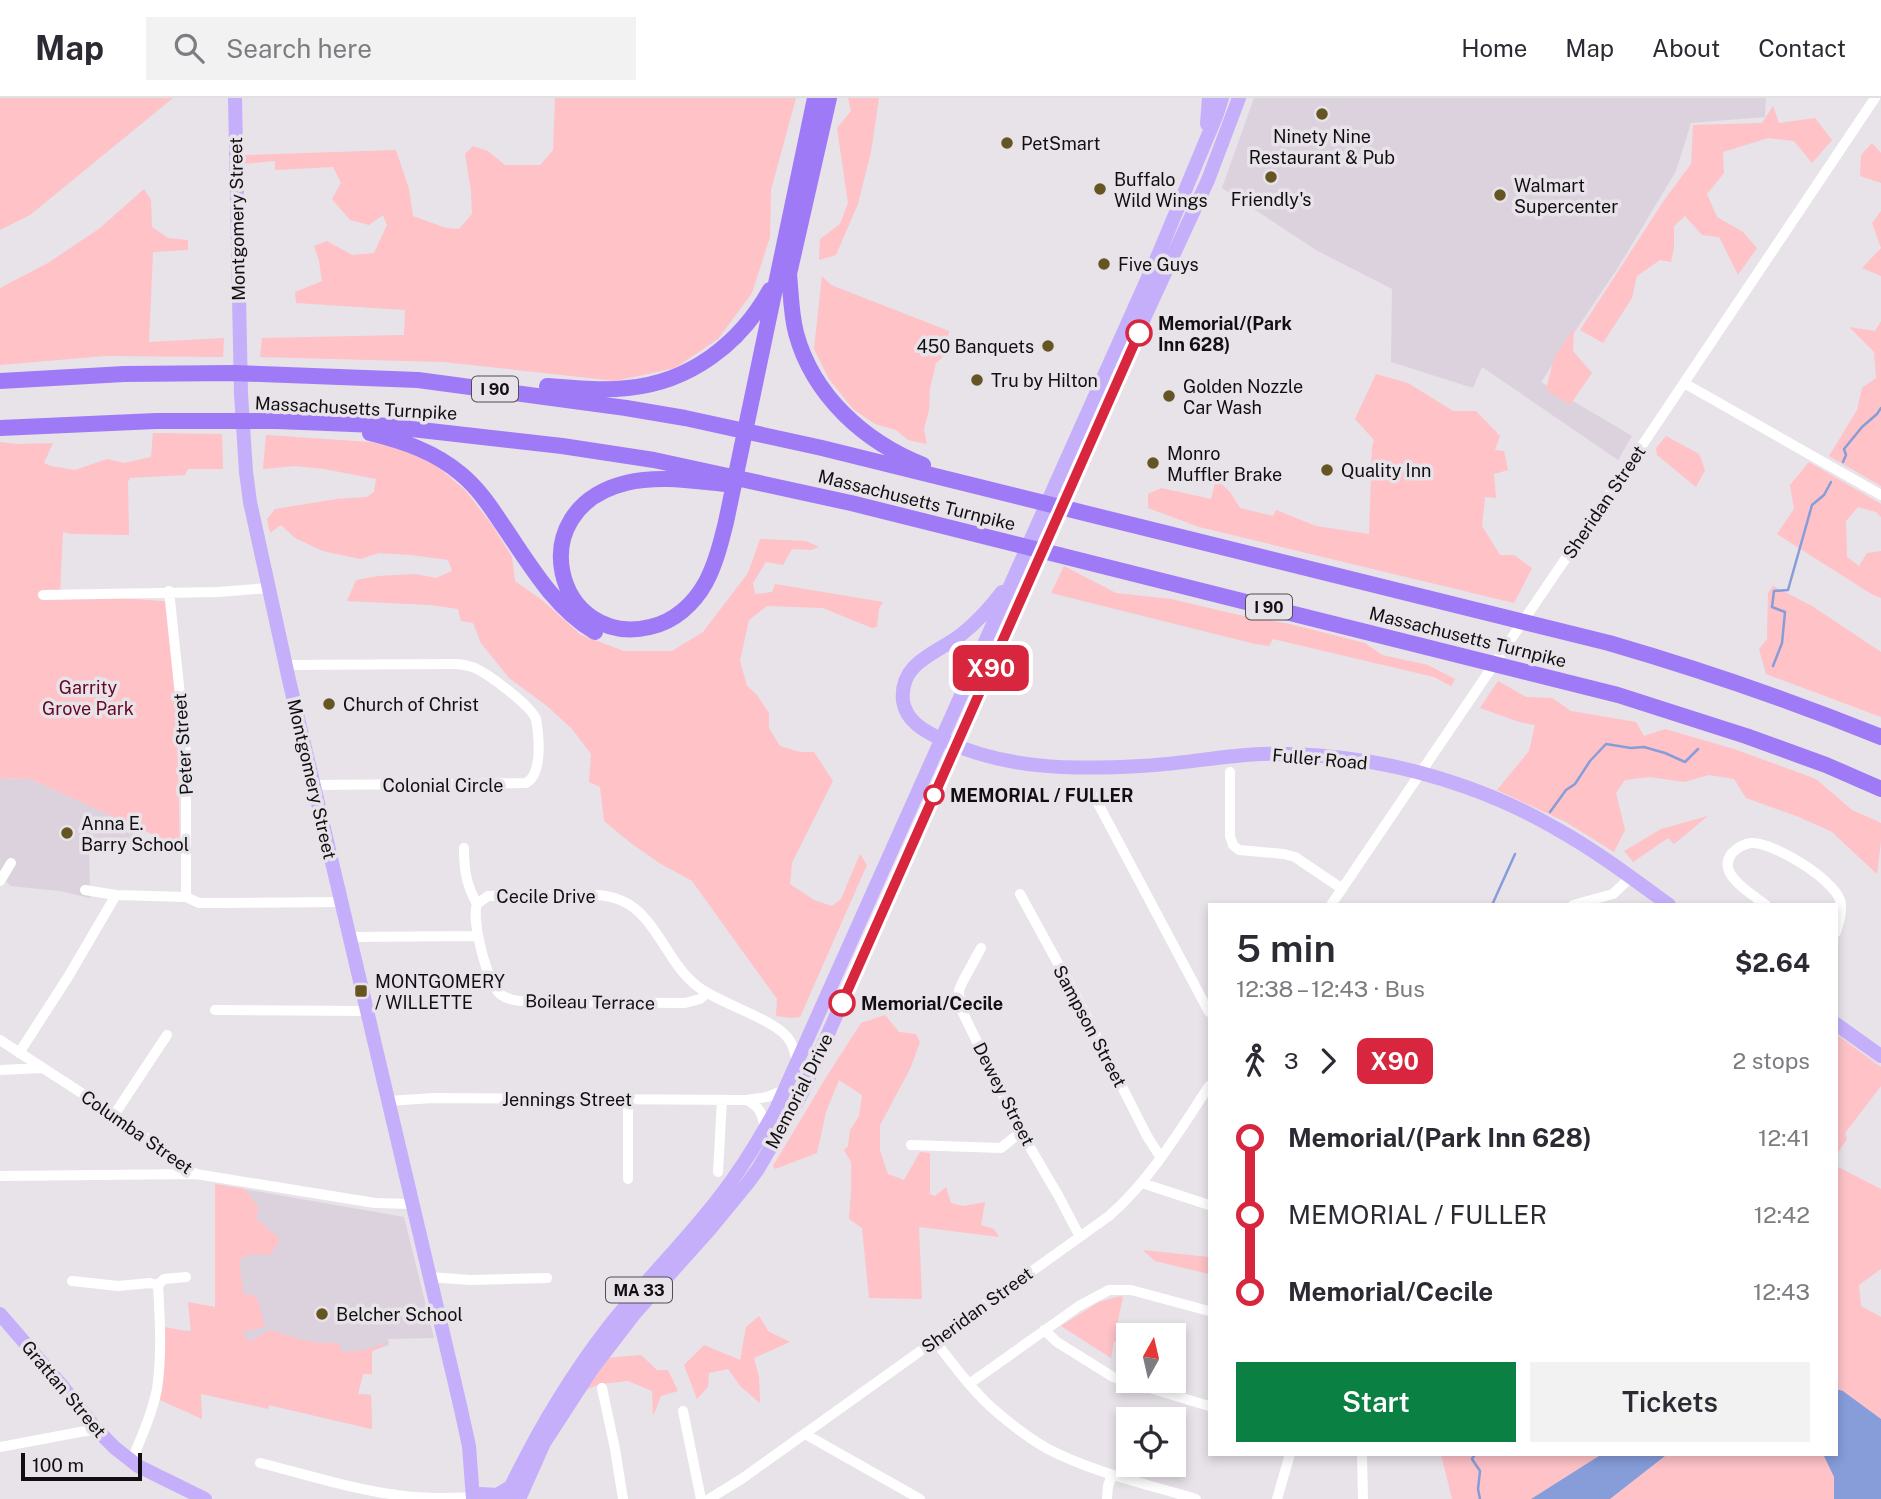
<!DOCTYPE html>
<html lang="en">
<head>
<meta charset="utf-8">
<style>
	body { margin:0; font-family:"Public Sans",sans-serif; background:#f2f2f3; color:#2b2b33; height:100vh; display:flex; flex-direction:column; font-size:26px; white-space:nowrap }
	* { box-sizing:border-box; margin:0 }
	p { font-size:23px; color:#7c7c81 }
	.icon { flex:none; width:38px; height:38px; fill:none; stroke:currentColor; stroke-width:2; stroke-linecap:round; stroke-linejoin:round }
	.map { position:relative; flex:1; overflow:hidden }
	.panel { position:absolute; left:1208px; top:805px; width:630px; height:553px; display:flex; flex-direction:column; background:#fff; border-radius:0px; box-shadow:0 4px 10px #0003 }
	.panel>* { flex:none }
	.badge { padding:0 14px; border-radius:10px; font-size:24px; line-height:46px }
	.needle { width:46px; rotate:8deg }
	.tools { position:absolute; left:1116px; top:1225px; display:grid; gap:14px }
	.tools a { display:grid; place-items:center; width:70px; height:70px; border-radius:0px; background:#fff; box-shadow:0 4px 10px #0003; font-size:35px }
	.scale { position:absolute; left:21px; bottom:18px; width:121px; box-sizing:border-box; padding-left:7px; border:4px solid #110f11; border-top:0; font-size:19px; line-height:24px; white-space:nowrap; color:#110f11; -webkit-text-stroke:5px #e8e2e9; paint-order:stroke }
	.map>.badge { position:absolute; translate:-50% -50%; box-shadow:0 0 0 4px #fff }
	.legs { display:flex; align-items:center; gap:10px; height:77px; padding:0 28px; font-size:23px }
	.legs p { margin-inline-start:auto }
	.summary { display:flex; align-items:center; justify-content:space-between; height:119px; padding:0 28px }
	h1 { font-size:38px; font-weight:600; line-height:52px }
	.cta { display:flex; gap:14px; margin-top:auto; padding:14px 28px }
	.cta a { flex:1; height:80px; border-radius:0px; background:#0b8043; color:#fff; font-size:28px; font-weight:600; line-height:80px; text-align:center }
	.cta a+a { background:#f2f2f3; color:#2b2b33 }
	ul { padding:0 28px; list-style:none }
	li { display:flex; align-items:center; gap:24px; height:77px; font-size:26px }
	li i { display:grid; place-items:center; width:10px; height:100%; margin:0 9px; background:currentColor }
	li i::after { content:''; width:18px; height:18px; margin:-9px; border:5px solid; border-radius:50%; background:#fff }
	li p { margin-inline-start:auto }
	li:first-child i { background:linear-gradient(#0000 50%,currentColor 0) }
	li:last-child i { background:linear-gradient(currentColor 50%,#0000 0) }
	header { display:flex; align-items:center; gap:42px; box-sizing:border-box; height:98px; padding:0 35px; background:#fff; border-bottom:2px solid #e1e1e2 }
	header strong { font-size:33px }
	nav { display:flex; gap:38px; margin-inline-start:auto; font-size:24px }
	.search { width:490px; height:63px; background:#f2f2f3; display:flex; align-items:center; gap:18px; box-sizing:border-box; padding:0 24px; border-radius:0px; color:#7c7c81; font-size:26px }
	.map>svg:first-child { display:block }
	.built { fill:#dcd2de }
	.green { fill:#fec2c7 }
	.water { fill:#869dda }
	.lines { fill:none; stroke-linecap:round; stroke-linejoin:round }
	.stream { stroke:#869dda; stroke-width:2.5 }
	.minor { stroke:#fff; stroke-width:10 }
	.major { stroke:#c5affa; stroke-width:14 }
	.highway { stroke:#9f7af6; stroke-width:16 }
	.line-1-casing { stroke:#fff; stroke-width:16 }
	.line-1 { stroke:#d7263d; stroke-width:10 }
	.poi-dot { fill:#655522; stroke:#e8e2e9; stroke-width:2.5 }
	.stop-1-dot { fill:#fff; stroke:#d7263d; stroke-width:3.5 }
	.labels { text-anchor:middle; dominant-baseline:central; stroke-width:7; stroke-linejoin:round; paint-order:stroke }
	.shield { fill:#e8e2e9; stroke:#524e52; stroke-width:2 }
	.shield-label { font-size:16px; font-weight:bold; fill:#110f11 }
	.poi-label { font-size:18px; fill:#110f11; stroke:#e8e2e9; text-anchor:start }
	.street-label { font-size:18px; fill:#110f11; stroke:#e8e2e9 }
	.stop-label { font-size:18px; font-weight:bold; fill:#110f11; stroke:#e8e2e9; text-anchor:start }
	.park-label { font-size:18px; fill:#660722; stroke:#e8e2e9 }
</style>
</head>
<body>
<header>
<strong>Map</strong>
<div class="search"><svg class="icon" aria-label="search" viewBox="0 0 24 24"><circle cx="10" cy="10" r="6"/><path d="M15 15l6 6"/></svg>Search here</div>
<nav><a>Home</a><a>Map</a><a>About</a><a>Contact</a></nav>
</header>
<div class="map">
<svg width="1881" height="1401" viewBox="0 0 1881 1401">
	<rect width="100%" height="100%" fill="#e8e2e9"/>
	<path class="built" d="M1254,0H1766L1765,19L1691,25L1676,73L1619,168L1541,284L1632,338L1618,362L1482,269L1473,290L1391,264L1392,191L1316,152L1222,90Z
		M0,680L30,681L134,728L133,742L89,743L90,800L60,793L10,788L0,775Z
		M215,1086L404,1119L434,1240L388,1241L389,1247L372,1253V1276H363L358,1296L371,1297L372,1331L269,1307L268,1311L166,1233L217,1232Z"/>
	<path class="green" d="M0,0H173L30,117L0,132Z
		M555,0H796L771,92L770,139L752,195L718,241L675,270L615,283L444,264L260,259L262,240L404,237L405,212L296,205L295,194L322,183L319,163L314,148L327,143L352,157L374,155L387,127L383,117L369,127L350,122L332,101L341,85L333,69L275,72V63L244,66L245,57L396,52L409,91L413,118L446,130L459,131L472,116L471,93L465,56L473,48L488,53L505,67H540L553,52Z
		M848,0H879L871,54L858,106L836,157L819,162L820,141L840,126L848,105L837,30L851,13Z
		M1773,8L1779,25L1815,20L1832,42L1812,65L1794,43L1768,40L1723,54L1724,75L1707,96L1717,119L1743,134L1757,150L1738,177L1719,139L1702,137L1685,118L1674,128V150L1671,164L1660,162L1637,178L1632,200L1603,245L1580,232L1665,101L1691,66L1693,27L1762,25Z
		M1872,45L1881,55V85L1860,78L1861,57Z
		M144,91L151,102L152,129L168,140L188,142V152L153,154L149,244L224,240L223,259L105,258L0,267V190L48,165L100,130Z
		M1881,113V178L1862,170L1881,150L1872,125Z
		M822,178L831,187L949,233L945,257L936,265L930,290L929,312L924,331L927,346L908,342L896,332L875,326L853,311L829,281L814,251Z
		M1881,223V388L1829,358L1857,312L1862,290L1876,280L1874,254L1849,229L1875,233Z
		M1574,230L1573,253L1592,275L1570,307L1546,292L1554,260Z
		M1376,276L1408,285L1453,313H1476L1500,338L1495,352L1504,353L1508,372L1494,376L1496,400L1485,399L1482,428L1500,457H1514L1532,470L1514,505L1199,429L1148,410V396L1161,390L1211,401L1216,381L1230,394L1240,410L1273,418L1276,412L1316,428L1369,436L1372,349L1374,342L1355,321Z
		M153,335L222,336L223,371H188L185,377L130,380L128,384L129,437L72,436L63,434L60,495L174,504L180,749L30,681L0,680V344L17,346L53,345L44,365L51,368L75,372L107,361L124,365L151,359Z
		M266,337L370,344L405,351L438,369L466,393L492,427L512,459L515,483L542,502L581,537L624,553H672L703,534L748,475L760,441L806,443L819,449L811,452L792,451L783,467L766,464L753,485L755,496L772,494L775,486L883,504L879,511L877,529L872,530L823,510L767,508L749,522L740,563L747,588L757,597L769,615V630L780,648L800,654H814L833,683L792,765L790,786L814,802L832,808L841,801L860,756L867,767L800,919L790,920L776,918L777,901L692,783L661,766L632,746L604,723L600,689L589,684L591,656L572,631L547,608L509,580L481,545L473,525L461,523L458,511L430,507L347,503L356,482L378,478L416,476L436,480L452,473L448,462L411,457L379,455L360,461L323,453L295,440L281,427L270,435L267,421L275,411L337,401L367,399L374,394L376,381L324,371L294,368L263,371Z
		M1666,338L1699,356L1705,372L1696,389L1657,357L1656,350Z
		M1809,364L1881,406V419L1876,414L1858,409L1846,423L1847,459L1859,468L1867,455L1881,453V500L1873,497L1777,436L1794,411L1790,387Z
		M1064,468L1116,495L1171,501L1239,517L1290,526L1365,545L1382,557L1428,567L1455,581L1451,588L1434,579L1273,541L1269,548L1255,546L1051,495Z
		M1773,488L1812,508L1881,554V619L1766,576L1759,551L1767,541L1768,495Z
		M1498,583L1526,599L1552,600L1571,613L1636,624L1644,638L1665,631L1734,651L1816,681L1852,712L1881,725V743L1877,776L1832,734L1799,719L1746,700L1734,681L1709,677L1684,684L1650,679L1625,682L1616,695L1625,732L1614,754L1566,724L1497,692L1529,653L1535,627L1519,624L1480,610Z
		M1708,718L1674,746L1668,740L1633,764L1624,753L1661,731Z
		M885,917L899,934L916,936L920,944L910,971L880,1027V1053L888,1076L904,1082L920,1054L930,1055V1096L935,1098L946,1089L951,1105L963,1108L985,1104L981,1127L994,1131L999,1139L919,1129L922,1201L869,1200L862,1130L849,1121L851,1094V1064L844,1052L848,1048L850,1032L859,1018L862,997L839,982L826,1014L817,1055L775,1071L773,1068L825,981L861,925Z
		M1836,936L1881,969V988L1845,1035L1847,1041L1836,1057Z
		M1836,1068L1881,1091V1171L1859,1187L1861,1208L1881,1219V1321L1843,1293L1836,1291Z
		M215,1086L245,1091L259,1110L256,1120L280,1141L271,1156L248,1157L239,1163L244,1197L251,1196L258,1202L265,1229L242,1234L250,1244L269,1232C289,1237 316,1249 337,1244L343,1254L363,1252L387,1245L382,1249L372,1253V1276H363L358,1296L371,1297L372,1331L269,1307L268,1311L201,1296L202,1321L160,1302L164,1229L191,1234L188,1204L215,1209Z
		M1143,1152L1209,1159V1176L1155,1163Z
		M1120,1198L1123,1199L1116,1232L1124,1235L1122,1244L1114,1243L1111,1260L1061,1228L1099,1204Z
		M759,1218L768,1233L790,1244L754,1260L759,1279L760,1305L741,1289L728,1271L709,1275L708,1289L697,1301L684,1267L704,1247L740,1262L746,1229Z
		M641,1257L657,1272H668L678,1293L661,1298L653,1318L652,1293L628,1283L600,1286L581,1294L606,1260Z
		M1441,1356H1602L1531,1401H1452Z
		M1670,1356H1823L1834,1379V1401H1610L1665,1358Z"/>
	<path class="water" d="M1836,1291L1843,1293L1881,1321V1401H1834V1379L1823,1356H1836Z
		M1602,1356H1670L1665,1358L1610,1401H1531Z"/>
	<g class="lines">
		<path class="stream" d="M1843,364L1846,357L1844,351L1862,329L1877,316L1881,310
			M1773,568L1782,545L1785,514L1772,509L1774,493L1788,492L1812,407L1824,397L1831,384
			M1550,714L1566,692L1575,686L1590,663L1606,646L1631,650L1644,649L1665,655L1685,664L1698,651
			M1492,807L1515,756
			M1475,1356L1472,1361L1480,1373L1478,1391L1480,1401"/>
		<path class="minor" d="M1684,285L1881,397
			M169,493L186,654V799
			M43,497L218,494L268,490
			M286,567L452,566C460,566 467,567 475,570C490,577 530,607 536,621C539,638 543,676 526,685L314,687
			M1230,674V738L1233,747L1239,752L1284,756L1295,759L1341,790
			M1094,698L1209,914
			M464,750C464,772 466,786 477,806C471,822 487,884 500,896C509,903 521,903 532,904L685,905L700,901L707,895
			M0,783L11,765
			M85,792L116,797L186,799L199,805H216L341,804
			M1020,796L1078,902L1147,1038L1161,1060
			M477,806L488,798L597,797C655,800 659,858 697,888C721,907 777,921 790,943C794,949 795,957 797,964
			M1331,807L1635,358L1875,0
			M1573,807L1613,796L1631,779
			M1766,807C1752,796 1715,776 1732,755C1737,750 1744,746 1751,745C1774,744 1833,781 1840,802C1843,812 1839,824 1836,834
			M349,839L478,838
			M981,850L963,883L959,892L960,909L1021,1034L1058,1097L1080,1139
			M215,912L366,913
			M0,942L106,1011L196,1076L375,1105L412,1106
			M19,955L68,879L116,797
			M0,972L43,970
			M746,1002C760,1008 762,1016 765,1030
			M387,1003L434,1000L746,1002L767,999L785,992
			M114,1017L167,937
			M911,1047L1001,1050L1021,1034
			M718,1074L722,1002
			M0,1078L196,1076
			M628,1081V1001
			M1142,1085L1209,1107
			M429,1179L470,1182L547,1180
			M72,1183L118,1188L150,1185L158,1187L164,1181L186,1179
			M1044,1232L1057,1244L1113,1279L1209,1308
			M935,1243C953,1266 970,1290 991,1309C1008,1324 1028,1340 1048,1351C1094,1375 1147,1386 1196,1401
			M969,1286L1079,1208L1109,1192H1131L1209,1213
			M602,1290L615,1351L623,1401
			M683,1313L701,1401
			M805,1336L920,1401
			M0,1349L96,1331
			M1362,1356L1363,1401
			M131,1364C141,1340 152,1316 157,1291C162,1257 160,1221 158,1187
			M260,1365C305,1376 351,1391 397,1397C422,1401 448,1400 473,1399
			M709,1401L743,1380L1109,1118C1150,1082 1179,1034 1209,988
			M1107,1401L1108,1388L1112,1377
			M1277,1401L1290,1356"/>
		<path class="major" d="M235,0L241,296L246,374L250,404L289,582L460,1307L469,1348L473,1401
			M1207,26L1209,0
			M1002,494C990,510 978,523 962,536C939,555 899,563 903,603C906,624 926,634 943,642C1005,671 1072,672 1140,668C1180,666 1220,658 1261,656C1298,655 1335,658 1371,664C1435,675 1500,698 1555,730C1595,752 1632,780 1669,807
			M1836,926L1881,958
			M0,1216L63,1289L96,1331L115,1350L138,1368L205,1401
			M481,1396L497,1397L512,1388
			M505,1401C534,1339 568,1281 610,1227C644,1184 684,1145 718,1101C740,1073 759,1042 776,1011L1159,155L1217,16L1222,0
			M519,1401L544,1345L592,1271L635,1215L710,1131L747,1086L758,1071L802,995L955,647L1022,501L1146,216L1208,82L1239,0"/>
		<path class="highway" d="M789,176L829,0
			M789,176C791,196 791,216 796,235C813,298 865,344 923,367
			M0,283L124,276L233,275L418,282L626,310L685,320L822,350L1609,545C1702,572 1792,603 1881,639
			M547,288C573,290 601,293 628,290C690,284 740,246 770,192
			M0,330L156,323H277L377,327L562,348L654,362L851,405L1618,597L1746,638L1826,667L1881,691
			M370,335C403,343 435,354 461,376C478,390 490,408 502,426C529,465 553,509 595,534
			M726,386C693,383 659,377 626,385C519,411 556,551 650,529C674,524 694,506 706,484C716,465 721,444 726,424L815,0"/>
	</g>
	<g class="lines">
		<g class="line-1-casing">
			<path id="line-1" d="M842,905L1139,235"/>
		</g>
		<use href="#line-1" class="line-1"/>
	</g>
	<g class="poi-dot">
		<circle cx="1322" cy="16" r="7"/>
		<circle cx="1007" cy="45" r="7"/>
		<circle cx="1271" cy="79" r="7"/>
		<circle cx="1100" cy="91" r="7"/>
		<circle cx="1500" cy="97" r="7"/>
		<circle cx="1104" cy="166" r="7"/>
		<circle cx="1048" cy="248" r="7"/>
		<circle cx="977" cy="282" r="7"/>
		<circle cx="1169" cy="298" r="7"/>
		<circle cx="1153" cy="365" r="7"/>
		<circle cx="1327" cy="372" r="7"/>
		<circle cx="329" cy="606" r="7"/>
		<circle cx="67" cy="735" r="7"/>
		<rect x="354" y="886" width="14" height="14" rx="3.5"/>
		<circle cx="322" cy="1216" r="7"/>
	</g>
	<g class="stop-1-dot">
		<circle cx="1139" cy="235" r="12"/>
		<circle cx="934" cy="697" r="9"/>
		<circle cx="842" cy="905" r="12"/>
	</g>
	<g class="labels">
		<g class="shield">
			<rect x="472" y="278.5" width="46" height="25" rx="5"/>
			<rect x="1246" y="496.5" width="46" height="25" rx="5"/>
			<rect x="606" y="1179.5" width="66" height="25" rx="5"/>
		</g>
		<g class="shield-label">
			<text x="495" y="291">I 90</text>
			<text x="1269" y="509">I 90</text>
			<text x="639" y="1192">MA 33</text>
		</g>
		<g class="poi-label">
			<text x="1322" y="38" text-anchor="middle">Ninety Nine<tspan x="1322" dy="21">Restaurant &amp; Pub</tspan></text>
			<text x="1021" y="45">PetSmart</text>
			<text x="1114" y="81">Buffalo<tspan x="1114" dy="21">Wild Wings</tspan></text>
			<text x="1514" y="87">Walmart<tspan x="1514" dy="21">Supercenter</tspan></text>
			<text x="1271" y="101" text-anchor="middle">Friendly's</text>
			<text x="1118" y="166">Five Guys</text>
			<text x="1034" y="248" text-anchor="end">450 Banquets</text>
			<text x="991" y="282">Tru by Hilton</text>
			<text x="1183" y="288">Golden Nozzle<tspan x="1183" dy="21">Car Wash</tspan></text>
			<text x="1167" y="355">Monro<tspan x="1167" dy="21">Muffler Brake</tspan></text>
			<text x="1341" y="372">Quality Inn</text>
			<text x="343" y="606">Church of Christ</text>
			<text x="81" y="725">Anna E.<tspan x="81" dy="21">Barry School</tspan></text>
			<text x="375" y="883">MONTGOMERY<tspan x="375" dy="21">/ WILLETTE</tspan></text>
			<text x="336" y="1216">Belcher School</text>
		</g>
		<g class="street-label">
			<text transform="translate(237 121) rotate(-91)">Montgomery Street</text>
			<text transform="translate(356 310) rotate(3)">Massachusetts Turnpike</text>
			<text transform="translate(917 402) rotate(14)">Massachusetts Turnpike</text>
			<text transform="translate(1604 404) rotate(-56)">Sheridan Street</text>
			<text transform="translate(1468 539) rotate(14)">Massachusetts Turnpike</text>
			<text transform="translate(183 646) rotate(-94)">Peter Street</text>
			<text transform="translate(1320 661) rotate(5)">Fuller Road</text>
			<text transform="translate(312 681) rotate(77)">Montgomery Street</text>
			<text x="443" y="687">Colonial Circle</text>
			<text x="546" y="798">Cecile Drive</text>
			<text transform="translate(590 904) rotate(1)">Boileau Terrace</text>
			<text transform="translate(1090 928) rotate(62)">Sampson Street</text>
			<text transform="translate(799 993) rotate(-63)">Memorial Drive</text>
			<text transform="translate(1004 996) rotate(63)">Dewey Street</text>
			<text x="567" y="1001">Jennings Street</text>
			<text transform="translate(137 1034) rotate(35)">Columba Street</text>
			<text transform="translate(977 1212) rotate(-36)">Sheridan Street</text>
			<text transform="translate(64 1291) rotate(50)">Grattan Street</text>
		</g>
		<g class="stop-label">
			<text x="1158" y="225">Memorial/(Park<tspan x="1158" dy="21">Inn 628)</tspan></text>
			<text x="950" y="697">MEMORIAL / FULLER</text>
			<text x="861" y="905">Memorial/Cecile</text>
		</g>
		<g class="park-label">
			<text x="88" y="589">Garrity<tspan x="88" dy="21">Grove Park</tspan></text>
		</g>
	</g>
</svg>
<div class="tools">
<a><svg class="needle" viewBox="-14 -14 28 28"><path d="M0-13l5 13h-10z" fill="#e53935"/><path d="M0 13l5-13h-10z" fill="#7c7c81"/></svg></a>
<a><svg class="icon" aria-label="locate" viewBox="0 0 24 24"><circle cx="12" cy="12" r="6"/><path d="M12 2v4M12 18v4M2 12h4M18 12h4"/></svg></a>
</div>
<div class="scale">100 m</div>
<b class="badge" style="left:991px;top:570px;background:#d7263d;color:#fff">X90</b>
<section class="panel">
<div class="summary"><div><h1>5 min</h1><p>12:38 – 12:43 · Bus</p></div><b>$2.64</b></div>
<div class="legs"><svg class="icon" aria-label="walk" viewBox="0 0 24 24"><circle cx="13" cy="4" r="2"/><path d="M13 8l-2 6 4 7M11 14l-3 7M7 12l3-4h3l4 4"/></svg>3<svg class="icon" aria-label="forward" viewBox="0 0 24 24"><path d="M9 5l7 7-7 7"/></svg><b class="badge" style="background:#d7263d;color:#fff">X90</b><p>2 stops</p></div>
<ul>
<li><i style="color:#d7263d"></i><b>Memorial/(Park Inn 628)</b><p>12:41</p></li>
<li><i style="color:#d7263d"></i><span>MEMORIAL / FULLER</span><p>12:42</p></li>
<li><i style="color:#d7263d"></i><b>Memorial/Cecile</b><p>12:43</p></li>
</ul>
<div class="cta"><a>Start</a><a>Tickets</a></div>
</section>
</div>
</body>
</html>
